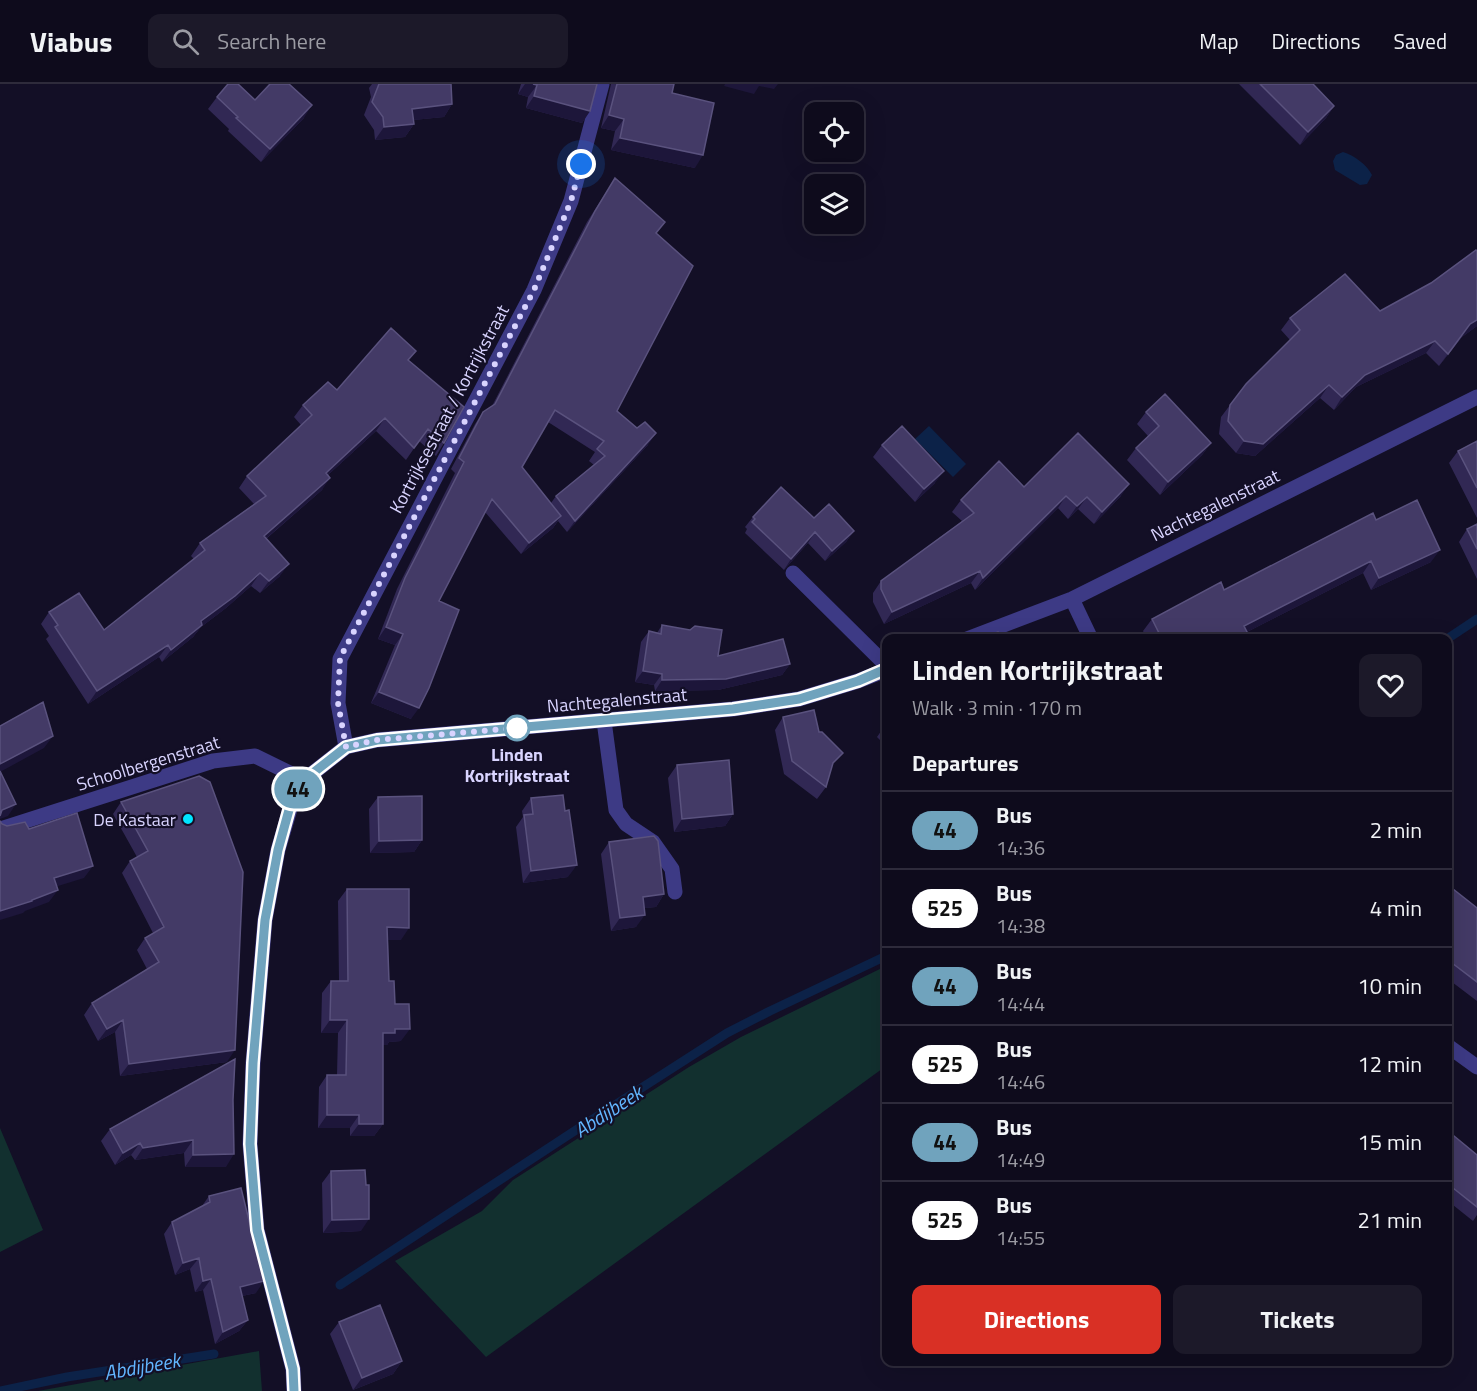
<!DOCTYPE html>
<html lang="en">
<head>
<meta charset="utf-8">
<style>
	body { margin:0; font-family:"Titillium Web",sans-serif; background:#1c1929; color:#f1f3f6; height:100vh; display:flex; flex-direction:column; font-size:22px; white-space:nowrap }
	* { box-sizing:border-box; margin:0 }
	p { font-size:20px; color:#9b9ba3 }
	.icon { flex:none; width:33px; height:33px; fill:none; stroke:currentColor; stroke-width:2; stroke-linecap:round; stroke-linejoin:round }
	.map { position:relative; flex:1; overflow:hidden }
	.side { position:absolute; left:882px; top:550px; width:570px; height:732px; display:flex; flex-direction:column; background:#0e0b1c; border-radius:12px; box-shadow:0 6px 24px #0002,0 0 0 2px #2e2b3b }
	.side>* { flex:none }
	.badge { padding:0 12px; border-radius:20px; font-size:21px; line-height:39px }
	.controls { position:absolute; left:804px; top:18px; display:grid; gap:12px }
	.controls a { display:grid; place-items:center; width:60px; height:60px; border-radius:12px; background:#0e0b1c; box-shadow:0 6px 24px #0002,0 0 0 2px #2e2b3b; font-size:30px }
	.you { position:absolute; width:30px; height:30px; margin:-15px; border:4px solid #fff; border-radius:50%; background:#1a73e8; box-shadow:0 0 0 9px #1a73e833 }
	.map>.badge { position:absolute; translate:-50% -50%; box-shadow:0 0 0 3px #fff }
	h2 { padding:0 30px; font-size:22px; line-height:54px }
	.round { display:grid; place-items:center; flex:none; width:63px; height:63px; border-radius:12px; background:#1c1929 }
	.headline { display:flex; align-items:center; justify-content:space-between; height:102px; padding:0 30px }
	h1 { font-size:28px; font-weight:700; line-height:45px }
	.action { display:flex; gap:12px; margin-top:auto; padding:12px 30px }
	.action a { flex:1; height:69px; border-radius:12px; background:#d93025; color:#fff; font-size:24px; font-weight:700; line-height:69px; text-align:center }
	.action a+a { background:#1c1929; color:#f1f3f6 }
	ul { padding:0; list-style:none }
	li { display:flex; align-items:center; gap:18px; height:78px; padding:0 30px; border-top:2px solid #2e2b3b }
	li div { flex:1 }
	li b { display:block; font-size:22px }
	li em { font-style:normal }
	li .badge { min-width:66px; font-weight:700; text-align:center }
	header { display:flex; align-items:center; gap:36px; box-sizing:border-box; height:84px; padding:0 30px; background:#0e0b1c; border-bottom:2px solid #2e2b3b }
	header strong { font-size:28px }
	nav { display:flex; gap:33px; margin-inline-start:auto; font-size:21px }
	.search { width:420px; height:54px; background:#1c1929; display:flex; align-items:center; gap:15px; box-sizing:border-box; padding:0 21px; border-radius:12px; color:#9b9ba3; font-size:22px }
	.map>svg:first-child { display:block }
	.green { fill:#12302f }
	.water { fill:#0c2248 }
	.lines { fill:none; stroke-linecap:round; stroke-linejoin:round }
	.stream { stroke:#0c2248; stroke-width:9 }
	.minor { stroke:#3d3a85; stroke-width:15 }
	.wall { fill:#312854; fill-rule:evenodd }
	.shaded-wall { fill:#1d163a }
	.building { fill:#433a66; stroke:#5a527e; stroke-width:1.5 }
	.line-casing { stroke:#fff; stroke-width:14 }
	.line { stroke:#70a3bd; stroke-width:9 }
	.walk { stroke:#d9d4ff; stroke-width:6; stroke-dasharray:0 10.8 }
	.stop-dot { fill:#fff; stroke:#70a3bd; stroke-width:3 }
	.poi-dot { fill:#00e5ff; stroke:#130f26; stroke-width:2 }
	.labels { text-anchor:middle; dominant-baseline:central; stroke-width:4.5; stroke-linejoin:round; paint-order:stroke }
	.street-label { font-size:18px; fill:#d9d4ff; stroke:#130f26 }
	.stop-label { font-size:18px; font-weight:bold; fill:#d9d4ff; stroke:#130f26 }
	.poi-label { font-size:18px; fill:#d9d4ff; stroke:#130f26; text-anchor:end }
	.water-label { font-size:20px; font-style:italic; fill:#62b6ff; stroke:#130f26 }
</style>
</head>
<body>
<header>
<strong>Viabus</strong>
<div class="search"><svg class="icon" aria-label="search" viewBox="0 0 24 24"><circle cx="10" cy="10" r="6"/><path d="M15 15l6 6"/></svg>Search here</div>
<nav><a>Map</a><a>Directions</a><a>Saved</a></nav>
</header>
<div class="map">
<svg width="1477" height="1307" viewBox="0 0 1477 1307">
	<rect width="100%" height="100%" fill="#130f26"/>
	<path class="green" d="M886,882V982L486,1273L395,1177L482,1127L513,1096L689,983L741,953Z
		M0,1044L43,1146L0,1168Z
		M259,1267L262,1307H38Z"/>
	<path class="water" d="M1343,68C1354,71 1367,81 1372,91L1367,100L1360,101L1335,86L1333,77L1336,71Z
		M929,342L966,380L953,393L915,355Z"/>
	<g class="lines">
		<path class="stream" d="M1447,555L1477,535
			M340,1201L576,1046L727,949L770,927L886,872
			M0,1307L67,1293L214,1270"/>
		<path class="minor" d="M793,489L886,581
			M1072,515L1091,555
			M967,555L1072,515L1477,313
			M604,637L616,726L626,740L653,758L672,785L675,808
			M346,663L338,619L340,575L534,206L571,117L602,0
			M0,745L213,677L255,672L304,696
			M1448,962L1477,983
			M294,1307L293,1285L257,1146L250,1060L253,979L265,836L278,766L293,715L304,696L346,663L377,656L733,625L799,615L858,597L886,586"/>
	</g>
	<path class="wall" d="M372,0H451L452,20L444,33L413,36L414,40L405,53L375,56L374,46L364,31L371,13L369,4Z
		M521,0H597L590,27L582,39L526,24L528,13L518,10Z
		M611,0H674L672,9L695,84L611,66L615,47L601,44Z
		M1239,0H1313L1334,22L1326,34L1300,61Z
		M217,13L255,16L304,34L261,78L228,47L229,45L208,25Z
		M615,94L657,150L617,327L648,361L567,448L558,437L553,444L521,470L485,428L439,517L411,635L371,619L395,561L378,555L397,505L455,389L451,385L475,340L483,328L492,322L587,138ZM548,338L595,368L589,377L594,381L556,412L551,419L522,383Z
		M1477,167V242L1462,253L1439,282L1426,269L1356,303L1334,326L1320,314L1255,372L1236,369L1219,350L1221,333L1230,321L1290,256L1281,246L1290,234L1380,227L1431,199Z
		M409,277L444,359L436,372L419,357L406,376L376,347L328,391L322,406L266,455L280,492L260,509L251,502L226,524L201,543L193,553L162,578L159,573L88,620L46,555L49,552L41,540L49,528L104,546L194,475L191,472L200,459L254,420L239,404L247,392L301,341L294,333L303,321L337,306Z
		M1146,328L1211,359L1202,371L1160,411L1127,376L1136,364L1148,352L1137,340Z
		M1477,357V434L1449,379L1458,367Z
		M882,361L935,399L915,418L873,373Z
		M1024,403L1121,412L1094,440L1078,425L1068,435L1058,424L975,506L971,499L884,540L873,518V509L881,497L962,437L952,428L961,416Z
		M753,433L814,434L854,447L846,458L825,477L808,459L784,486L745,449L747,445L745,443Z
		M1376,436L1431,478L1371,506L1363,489L1247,548L1243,555H1147L1143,547L1152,535L1224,506Z
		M1477,440V495L1459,458L1467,445Z
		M662,541L718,572L790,580L782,591L718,606L655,607L654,601L635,598L641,558L649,547L657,549Z
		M783,633L819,648L826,703L817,715L784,690L775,646Z
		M886,640V662L877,653Z
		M677,681L733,730L725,742L674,748L668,694Z
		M199,692L227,978L120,992L115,948L98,957L84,931L92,919L147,885L137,866L145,854L153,849L122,789L130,777L137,773L113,730L121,718Z
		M378,713L422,756L414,768L370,769L369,725Z
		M531,714L568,793L523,799L516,743L523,733L522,727Z
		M609,758L664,810L656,823L644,824L636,843L611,847L601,770Z
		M1448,801L1477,824V917L1448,895Z
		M347,805L401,856H388L389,897L395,920L401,957L389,958L387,961H383V1040L374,1052H350V1044H318L319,1003L327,991H337L338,949H321L322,909L331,897H339L338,817Z
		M235,975L226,1083H185L184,1069L135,1076L131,1071L115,1081L101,1057L110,1045Z
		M1448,1047L1477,1071V1131L1473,1137L1448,1117Z
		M331,1087L361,1147L323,1149L322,1099Z
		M209,1112L256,1209L242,1212L248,1236L239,1247L215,1260L203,1206L195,1208L190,1185L175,1191L164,1150L172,1138L202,1122Z
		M339,1238L402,1277L393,1290L353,1306L330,1250Z"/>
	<path class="shaded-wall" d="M525,0H533L537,1L528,13L518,10Z
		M725,0H778L774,5L759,2L754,10L724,2Z
		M534,12L590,27L582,39L526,24Z
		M452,20L444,33L403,37L412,25Z
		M312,21L304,34L261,78L270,65Z
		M1334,22L1326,34L1300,61L1308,48Z
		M609,31L624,35L615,47L601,44Z
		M414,40L405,53L375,56L384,43Z
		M620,54L703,71L695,84L611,66Z
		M1477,236V242L1462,253L1439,282L1470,240Z
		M1435,257L1426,269L1356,303L1334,326L1342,313L1365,291Z
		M1329,301L1320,314L1255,372L1236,369L1244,357Z
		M385,334L376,347L317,401L326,389Z
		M656,349L648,361L567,448L575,437Z
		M1211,359L1202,371L1160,411L1168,398Z
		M944,387L935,399L915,418L924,405Z
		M330,394L322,406L255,464L264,452Z
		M1129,400L1121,412L1094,440L1102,428Z
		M1066,412L1058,424L975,506L983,494Z
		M1087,413L1078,425L1068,435L1077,422Z
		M561,432L553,444L521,470L529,459Z
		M854,447L846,458L825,477L832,467Z
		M815,448L808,459L784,486L791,475Z
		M1440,466L1431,478L1371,506L1379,494Z
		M1371,477L1363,489L1235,554L1244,542Z
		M289,480L280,492L260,509L269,497Z
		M980,487L971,499L884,540L892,528Z
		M260,489L251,502L226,524L201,543L193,553L162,578L171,566L201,537Z
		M386,543L403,550L395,561L378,555Z
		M1247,548L1243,555H1235Z
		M168,561L159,573L88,620L97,607Z
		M790,580L782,591L718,606L655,607L662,596Z
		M643,587L662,590L654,601L635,598Z
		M379,608L419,624L411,635L371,619Z
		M53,652L44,664L0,688V680Z
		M16,720L8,732L0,735V728L2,726Z
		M733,730L725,742L674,748L682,735Z
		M422,756L414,768L370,769L379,757Z
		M577,781L568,793L523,799L531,787Z
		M93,782L84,794L45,806L54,794Z
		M58,806L49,818L25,827L23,829L0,836V827Z
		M664,810L656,823L634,825L643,813Z
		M645,831L636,843L611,847L620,834Z
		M387,843L409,844L401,856H379Z
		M123,936L115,948L98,957L107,945Z
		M330,936H347L338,949H321Z
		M395,945H410L401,957L389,958L387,961H375L383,949Z
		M235,966L227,978L120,992L129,980Z
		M327,1031H359L350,1044H318Z
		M359,1040H383L374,1052H350Z
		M193,1056L184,1069L135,1076L143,1064Z
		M140,1059L131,1071L115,1081L123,1069Z
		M234,1070L226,1083H185L193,1071Z
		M369,1135L361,1147L323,1149L332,1136Z
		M199,1174L190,1185L175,1191L183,1179Z
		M211,1195L203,1206L195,1208L203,1197Z
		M264,1197L256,1209L232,1214L240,1203Z
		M248,1236L239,1247L215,1260L223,1248Z
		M402,1277L393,1290L353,1306L362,1294Z"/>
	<path class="building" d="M228,0H238L255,16L270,0H289L312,21L270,65L236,34L238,33L217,13Z
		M379,0H451L452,20L412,25L414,40L384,43L383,33L372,18Z
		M533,0H597L590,27L534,12L537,1Z
		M617,0H674L672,9L714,19L703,71L620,54L624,35L609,31Z
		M1260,0H1313L1334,22L1308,48Z
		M615,94L665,138L656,149L693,182L617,327L637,344L645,338L656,349L575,437L556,412L605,372L597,365L604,357L555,326L522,383L561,432L529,459L492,415L439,517L459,526L429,604L419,624L379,608L403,550L386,543L405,494L464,378L459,374L483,328L495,320L595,127Z
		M1476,166L1477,167V236L1470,240L1448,270L1435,257L1365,291L1342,313L1329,301L1263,360L1244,357L1228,337L1230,321L1246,300L1300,246L1290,234L1345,190L1380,227L1431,199Z
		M391,244L416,267L408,276L464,323L444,359L428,345L414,364L385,334L326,389L330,394L264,452L289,480L269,497L260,489L235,512L201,537L202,541L171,566L168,561L97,607L55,543L58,541L49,528L79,509L104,546L205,466L200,459L266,412L247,392L312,331L303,321L328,298L337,306Z
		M1165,310L1211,359L1168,398L1136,364L1159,342L1146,328Z
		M902,342L944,387L924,405L882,361Z
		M1078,349L1129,400L1102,428L1087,413L1077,422L1066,412L983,494L980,487L892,528L881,505V497L974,429L961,416L999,377L1024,403Z
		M1477,357V404L1458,367Z
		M781,403L814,434L829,420L854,447L832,467L815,448L791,475L752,438L755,435L753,433Z
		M1417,416L1440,466L1379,494L1371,477L1244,542L1247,548L1235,555H1162L1152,535L1221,498L1224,506L1373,429L1376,436Z
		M1477,440V465L1467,445Z
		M662,541L690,546L695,542L722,546L718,572L783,555L790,580L726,595L662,596V590L643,587L649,547L661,550Z
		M998,548L1000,555H979Z
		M43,618L53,652L0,680V642Z
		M814,626L819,648H822L843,669L833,679L826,703L792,677L783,633Z
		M729,676L733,730L682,735L677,681Z
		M0,687L16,720L2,726L0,732Z
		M199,692L210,698L243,788L235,966L129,980L123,936L107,945L92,919L159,878L145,854L164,843L130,777L148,767L121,718Z
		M563,711L565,727L569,726L577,781L531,787L524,731L533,730L531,714Z
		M422,712V756L379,757L378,713Z
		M77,729L93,782L54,794L58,806L32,816V817L0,827V737L2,740L7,742L25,738L29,745Z
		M654,752L658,757L664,810L643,813L645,831L620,834L609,758Z
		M1448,801L1477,824V898L1448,876Z
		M347,805H409V844L387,843L389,897H394L395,920H409L410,945H395V949H383V1040H359V1031H327V991H346L347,936H330L331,897H348Z
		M235,975L233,1016L234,1070L193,1071V1056L143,1064L140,1059L123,1069L110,1045Z
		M1448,1047L1477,1071V1123L1453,1104L1448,1111Z
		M365,1086L366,1101H369V1135L332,1136L331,1087Z
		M241,1104L264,1197L240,1203L248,1236L223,1248L211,1195L203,1197L199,1174L183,1179L172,1138L210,1118L209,1112Z
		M380,1221L402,1277L362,1294L339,1238Z"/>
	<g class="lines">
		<g class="line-casing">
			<path id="line" d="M294,1307L293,1285L257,1146L250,1060L253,979L265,836L278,766L292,715L304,696L346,663L377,656L733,625L799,615L858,597L886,585"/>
		</g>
		<use href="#line" class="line"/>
		<path class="walk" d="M517,644L377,656L346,663L338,619L340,574L534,206L571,117L581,80"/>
	</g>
	<circle class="stop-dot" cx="517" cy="644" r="12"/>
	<circle class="poi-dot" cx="188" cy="735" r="6"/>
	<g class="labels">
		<g class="street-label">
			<text transform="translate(449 325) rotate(-62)">Kortrijksestraat / Kortrijkstraat</text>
			<text transform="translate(1215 421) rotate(-26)">Nachtegalenstraat</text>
			<text transform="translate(617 616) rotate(-5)">Nachtegalenstraat</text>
			<text transform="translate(148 679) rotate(-17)">Schoolbergenstraat</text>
		</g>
		<g class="stop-label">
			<text x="517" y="670">Linden<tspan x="517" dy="21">Kortrijkstraat</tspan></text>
		</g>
		<g class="poi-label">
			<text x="176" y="735">De Kastaar</text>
		</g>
		<g class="water-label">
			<text transform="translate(608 1027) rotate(-33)">Abdijbeek</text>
			<text transform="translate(142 1282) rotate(-10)">Abdijbeek</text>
		</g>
	</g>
</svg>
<div class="controls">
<a><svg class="icon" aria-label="locate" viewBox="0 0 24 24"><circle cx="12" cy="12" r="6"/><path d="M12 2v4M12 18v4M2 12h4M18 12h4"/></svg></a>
<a><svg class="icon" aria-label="layers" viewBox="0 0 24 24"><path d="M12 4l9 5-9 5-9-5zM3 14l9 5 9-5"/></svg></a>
</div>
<div class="you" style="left:581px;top:80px"></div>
<b class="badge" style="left:298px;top:705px;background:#70a3bd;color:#111">44</b>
<section class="side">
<div class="headline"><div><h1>Linden Kortrijkstraat</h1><p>Walk · 3 min · 170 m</p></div><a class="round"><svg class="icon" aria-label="heart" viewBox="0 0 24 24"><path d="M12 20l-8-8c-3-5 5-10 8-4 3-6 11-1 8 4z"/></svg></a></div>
<h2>Departures</h2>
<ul>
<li><span class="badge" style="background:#70a3bd;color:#111">44</span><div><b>Bus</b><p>14:36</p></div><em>2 min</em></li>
<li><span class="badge" style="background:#fff;color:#111">525</span><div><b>Bus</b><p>14:38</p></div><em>4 min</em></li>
<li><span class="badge" style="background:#70a3bd;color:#111">44</span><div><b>Bus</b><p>14:44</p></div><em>10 min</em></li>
<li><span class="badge" style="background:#fff;color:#111">525</span><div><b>Bus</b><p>14:46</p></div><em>12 min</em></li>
<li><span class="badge" style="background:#70a3bd;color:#111">44</span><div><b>Bus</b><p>14:49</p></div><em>15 min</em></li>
<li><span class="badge" style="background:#fff;color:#111">525</span><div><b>Bus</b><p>14:55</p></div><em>21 min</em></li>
</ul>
<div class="action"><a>Directions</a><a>Tickets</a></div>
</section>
</div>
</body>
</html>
